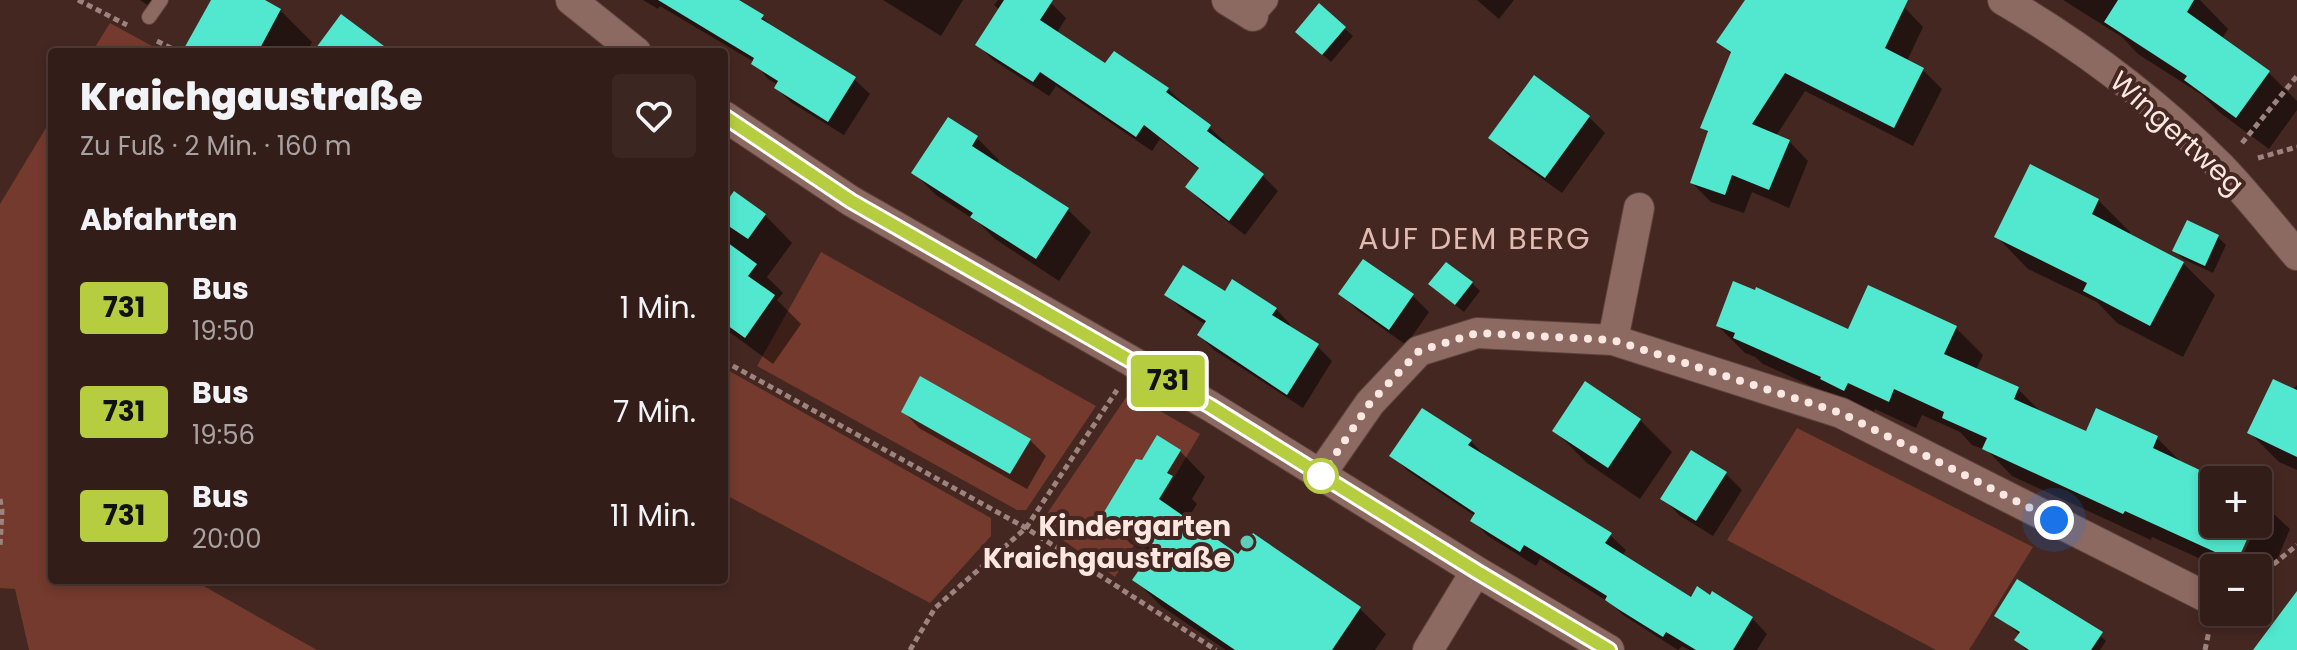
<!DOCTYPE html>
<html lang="de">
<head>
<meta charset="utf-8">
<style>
	body { margin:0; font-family:Poppins,sans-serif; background:#3b2621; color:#f1f3f6; height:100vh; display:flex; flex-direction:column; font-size:30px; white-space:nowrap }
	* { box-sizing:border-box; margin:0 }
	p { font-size:26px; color:#a9a2a2 }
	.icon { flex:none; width:44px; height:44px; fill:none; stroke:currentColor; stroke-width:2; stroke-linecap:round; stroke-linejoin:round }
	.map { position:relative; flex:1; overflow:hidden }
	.side { position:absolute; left:48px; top:48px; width:680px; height:536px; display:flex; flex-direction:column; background:#331d18; border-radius:8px; box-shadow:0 4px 12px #0003,0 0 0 2px #4e3b37 }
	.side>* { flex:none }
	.badge { padding:0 16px; border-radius:6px; font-size:28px; line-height:52px }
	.tools { position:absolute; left:2200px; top:466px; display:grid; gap:16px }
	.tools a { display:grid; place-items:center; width:72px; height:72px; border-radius:8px; background:#331d18; box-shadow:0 4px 12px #0003,0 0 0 2px #4e3b37; font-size:40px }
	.you { position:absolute; width:40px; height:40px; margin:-20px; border:6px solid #fff; border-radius:50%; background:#1a73e8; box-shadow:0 0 0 12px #1a73e833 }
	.map>.badge { position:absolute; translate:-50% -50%; box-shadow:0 0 0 4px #fff }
	h2 { padding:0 32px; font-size:30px; line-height:72px }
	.round { display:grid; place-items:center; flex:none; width:84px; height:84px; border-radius:8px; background:#3b2621 }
	.summary { display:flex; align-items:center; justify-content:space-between; height:136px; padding:0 32px }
	h1 { font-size:38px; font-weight:800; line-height:60px }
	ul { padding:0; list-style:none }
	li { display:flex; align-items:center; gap:24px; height:104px; padding:0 32px }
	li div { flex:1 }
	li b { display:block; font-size:30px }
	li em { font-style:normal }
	li .badge { min-width:88px; font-weight:700; text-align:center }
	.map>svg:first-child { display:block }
	.green { fill:#733a2d }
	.shadow { fill:#0007 }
	.building { fill:#52e7cf }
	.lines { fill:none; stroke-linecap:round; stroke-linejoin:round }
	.service-casing { stroke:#5c433d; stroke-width:16 }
	.pedestrian-casing { stroke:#5c433d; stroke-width:24 }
	.minor-casing { stroke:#5c433d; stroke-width:32 }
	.path { stroke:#9c837d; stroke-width:5; stroke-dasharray:6 4; stroke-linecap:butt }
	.service { stroke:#8c6961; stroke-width:14 }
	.pedestrian { stroke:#8c6961; stroke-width:22 }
	.minor { stroke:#8c6961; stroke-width:30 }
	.line-casing { stroke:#fff; stroke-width:18 }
	.line { stroke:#b6cd3f; stroke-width:12 }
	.walk { stroke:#fbe7e2; stroke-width:8; stroke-dasharray:0 14.4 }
	.stop-dot { fill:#fff; stroke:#b6cd3f; stroke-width:4 }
	.poi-dot { fill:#5cceba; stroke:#442720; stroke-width:3 }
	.labels { text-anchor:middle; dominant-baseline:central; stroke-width:8; stroke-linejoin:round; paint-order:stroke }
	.street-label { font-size:28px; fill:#fbe7e2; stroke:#442720 }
	.poi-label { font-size:28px; font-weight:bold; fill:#fbe7e2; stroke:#442720; text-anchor:end }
	.neighbourhood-label { font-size:30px; letter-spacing:2px; fill:#e1bab1; stroke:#442720 }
</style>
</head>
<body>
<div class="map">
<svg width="2297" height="650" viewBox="0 0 2297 650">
	<rect width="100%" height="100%" fill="#442720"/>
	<path class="green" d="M110,23L163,52H92Z
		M52,118V580H193L317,650H29L15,589L0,588V204Z
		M821,252L1096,406L1026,510H1017L757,366Z
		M724,368L991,518V536L930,603L724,494Z
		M1129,393L1200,434L1115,577L1047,529L1044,518Z
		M1797,428L2033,547L1969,650H1936L1727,540Z"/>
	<path class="shadow" d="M140,0H168L159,13Z
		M213,0H261L280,10L312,42L307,52H195Z
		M643,0H735L762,17L778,32L854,79L870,94L844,135L792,103L776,88L778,85L768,79L754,62L660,6L658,9Z
		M883,0H963L941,36Z
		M998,0H1046L1051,3L1066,18L1057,33L1106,66L1168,89L1225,142L1223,145L1263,176L1278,191L1245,235L1203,203L1187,187L1200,170L1160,139L1152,151L1056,86L1049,96L993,60L978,45L1000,10L994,5Z
		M1477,0H1514L1499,19Z
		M1747,0H1888L1904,7L1923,27L1907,61L1923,70L1942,89L1913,146L1805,91L1776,136L1789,141L1808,161L1789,208L1752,192L1744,213L1711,202L1692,183L1709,134L1703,127L1732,55L1719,42Z
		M2063,0H2200L2228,29L2222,39L2269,73L2297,101V110L2269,149L2219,112L2202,95L2138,54L2122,37Z
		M1320,6L1353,36L1331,62L1306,40Z
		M1589,117L1605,133L1562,193L1507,154L1491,138Z
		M977,138L999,160L997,164L1068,210L1091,232L1059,281L995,239L978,222L936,195L914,173Z
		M2098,200L2130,232L2129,236L2183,263L2215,295L2183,357L2117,323L2097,302L2028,269L1996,236Z
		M724,209L765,215L792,243L767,277L783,293L777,300L801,324L773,364L724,328Z
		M2218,237L2226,245L2213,273L2183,259L2175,251Z
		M1363,262L1413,296L1429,312L1406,345L1357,310L1341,294Z
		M1472,283L1480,291L1464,312L1439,292Z
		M1226,293L1276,309L1290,324L1288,328L1317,346L1332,361L1303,408L1214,350L1199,335L1206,325L1182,309L1167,295Z
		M1718,326L1849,331L1956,328L1983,355L1976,370L2018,389L2043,414L2087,434L2157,438L2184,465L2216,480H2214V524H2251L2232,568H2221L2152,537L2151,540L2012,476L1988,451L1972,445L1960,432L1922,415L1916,428L1875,409L1872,417L1846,402L1763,364L1755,357L1745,353Z
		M2297,385V470L2279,462L2250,433Z
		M903,411L1030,440L1046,456L1027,489L919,428Z
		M1640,420L1672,452L1640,499L1587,463L1555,431Z
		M1471,441L1486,457L1610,535L1626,550L1622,556L1691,600L1752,618L1767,634L1757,650H1689L1682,646L1678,650L1623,615L1610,603L1540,559L1536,566L1488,536L1472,520L1475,516L1408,471L1392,456Z
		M1180,451L1205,477L1192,499L1197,504L1186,521L1239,557L1253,536L1360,609L1386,634L1375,650H1226L1161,606L1135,580L1151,556L1130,543L1104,517Z
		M1726,474L1742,490L1713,536L1679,515L1663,498Z
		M2258,499L2290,529L2265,588L2258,585V568H2236L2258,524L2262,511H2258Z
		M1997,615L2091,627L2106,641L2100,650H2026L2017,640L2020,635Z"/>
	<path class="building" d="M211,0H265L281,9L258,52H182Z
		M658,0H739L764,15L761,19L856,77L828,122L774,88L778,81L751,64L754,58Z
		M1004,0H1053L1040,20L1105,63L1114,51L1169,88L1166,92L1211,125L1207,131L1264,174L1229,221L1185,187L1199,168L1144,125L1136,137L1040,72L1033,82L975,45Z
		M1745,0H1908L1885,48L1924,68L1894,128L1785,73L1752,124L1790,140L1769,190L1732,175L1725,195L1690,183L1708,131L1700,128L1731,52L1716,42Z
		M2118,0H2194L2187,12L2270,71L2236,118L2184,80L2187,76L2104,22Z
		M1319,3L1346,27L1322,55L1295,32Z
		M341,14L392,52H313Z
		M1534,75L1590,116L1545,178L1488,138Z
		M948,117L978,136L972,146L1069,208L1036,259L970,217L973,213L911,173Z
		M2030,164L2099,199L2092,214L2184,262L2150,326L2083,291L2087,283L1994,237Z
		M734,191L766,214L748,239L724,223V205Z
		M2187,220L2219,235L2205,266L2172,251Z
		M724,240L757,264L748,276L775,295L745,338L724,323Z
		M1363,259L1414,294L1389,330L1338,294Z
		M1446,262L1473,282L1455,305L1428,284Z
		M1183,265L1225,291L1232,279L1277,308L1272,315L1319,344L1287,395L1197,335L1206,321L1164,295Z
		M1733,281L1755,290L1756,287L1848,329L1868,285L1957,326L1944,354L2019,387L2014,399L2086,431L2096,408L2158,436L2153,448L2221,480H2214V524H2254L2235,566L2226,557L2125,511L2123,514L1982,449L1987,438L1942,418L1944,412L1894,389L1889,402L1848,383L1844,391L1820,379L1821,377L1733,338L1735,333L1716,326Z
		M920,376L1031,439L1010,474L901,412Z
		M2273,379L2297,390V457L2247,433Z
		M1585,381L1641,419L1608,468L1552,431Z
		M1422,408L1472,440L1468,445L1612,533L1605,543L1691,597L1697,586L1710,595L1712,591L1753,617L1733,650H1696L1666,632L1663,637L1618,609L1605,600L1607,596L1552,562L1524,545L1520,552L1470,521L1475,513L1389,456Z
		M1157,435L1181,450L1167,473L1173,476L1159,499L1238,554L1253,533L1361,607L1332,650H1235L1132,580L1154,549L1101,517L1136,459L1142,460Z
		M1691,450L1727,472L1696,521L1660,499Z
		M2017,579L2103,632L2091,650H2029L2014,640L2020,632L1994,616Z
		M2297,591V650H2253Z"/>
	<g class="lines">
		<g class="service-casing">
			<path id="service" d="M149,17L161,0"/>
		</g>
		<g class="pedestrian-casing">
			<path id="pedestrian" d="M1253,16L1267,0"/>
		</g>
		<g class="minor-casing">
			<path id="minor" d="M571,0L636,52
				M1227,0L1253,16
				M2003,0C2082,46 2156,102 2221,167C2248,195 2272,226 2297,255
				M724,116L851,201L1210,406L1476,571L1609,650
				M1613,340L1639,208
				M1320,475L1370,403L1419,351L1477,333L1613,340L1841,413L2214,601
				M1428,650L1476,571"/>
		</g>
		<path class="path" d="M78,0L127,25
			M157,41L179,52
			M2242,143L2297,76
			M2258,158L2297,147
			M724,361L1026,528L1216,650
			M0,499L2,511L0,547
			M2258,577L2297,545
			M910,650L935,608L1026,528L1117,390
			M2205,650L2209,631"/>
		<use href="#service" class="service"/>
		<use href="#pedestrian" class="pedestrian"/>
		<use href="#minor" class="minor"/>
	</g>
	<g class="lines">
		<g class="line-casing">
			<path id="line" d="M724,116L851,201L1210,406L1476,571L1609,650"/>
		</g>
		<use href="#line" class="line"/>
		<path class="walk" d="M1321,476L1370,403L1419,351L1477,333L1613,340L1841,413L2054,520"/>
	</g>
	<circle class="stop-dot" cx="1321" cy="476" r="16"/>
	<circle class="poi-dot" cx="1247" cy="542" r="8"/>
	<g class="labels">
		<g class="street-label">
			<text transform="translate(2177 133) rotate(42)">Wingertweg</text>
		</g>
		<g class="poi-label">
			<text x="1231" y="526">Kindergarten<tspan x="1231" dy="32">Kraichgaustraße</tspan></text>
		</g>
		<g class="neighbourhood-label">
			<text x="1475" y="238">AUF DEM BERG</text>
		</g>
	</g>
</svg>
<div class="tools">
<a>+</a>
<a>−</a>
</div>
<div class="you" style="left:2054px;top:520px"></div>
<b class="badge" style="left:1168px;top:381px;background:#b6cd3f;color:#111">731</b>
<section class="side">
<div class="summary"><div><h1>Kraichgaustraße</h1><p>Zu Fuß · 2 Min. · 160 m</p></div><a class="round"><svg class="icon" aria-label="heart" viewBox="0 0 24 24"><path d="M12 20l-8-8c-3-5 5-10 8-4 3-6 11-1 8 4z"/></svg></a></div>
<h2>Abfahrten</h2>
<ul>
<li><span class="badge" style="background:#b6cd3f;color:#111">731</span><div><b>Bus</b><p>19:50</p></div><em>1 Min.</em></li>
<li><span class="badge" style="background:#b6cd3f;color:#111">731</span><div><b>Bus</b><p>19:56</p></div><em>7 Min.</em></li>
<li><span class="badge" style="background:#b6cd3f;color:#111">731</span><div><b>Bus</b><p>20:00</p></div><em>11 Min.</em></li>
</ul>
</section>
</div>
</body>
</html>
